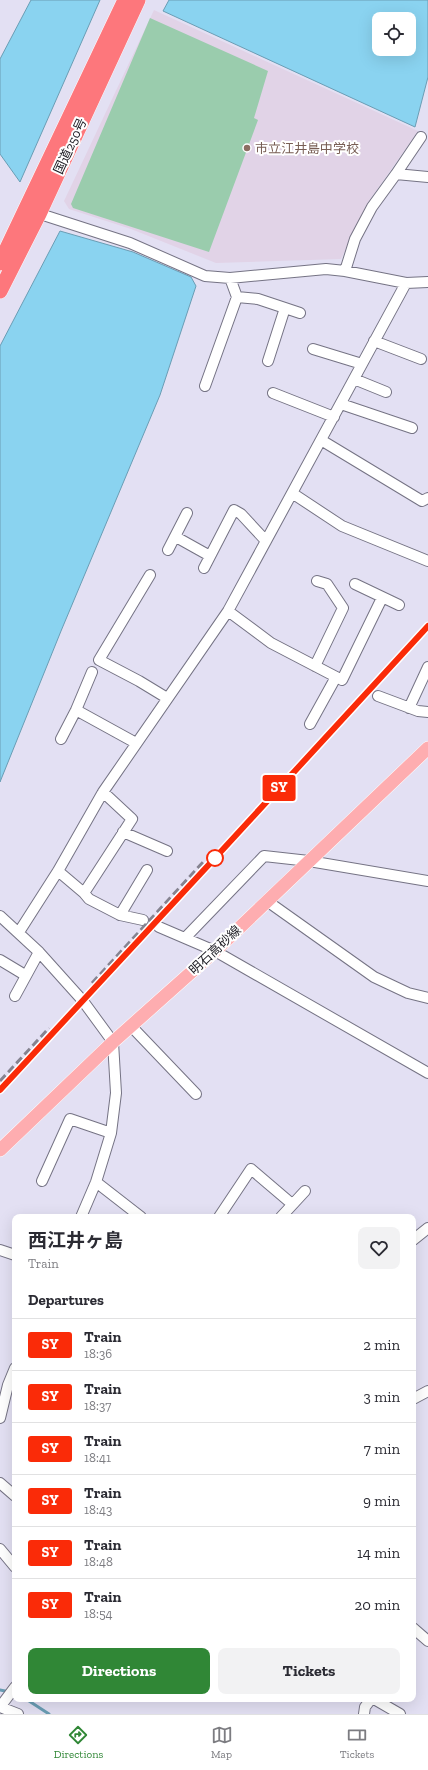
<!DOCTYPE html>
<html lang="en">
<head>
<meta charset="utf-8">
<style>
	body { margin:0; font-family:"Zilla Slab","Noto Sans JP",serif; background:#f2f2f3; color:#2b2b33; height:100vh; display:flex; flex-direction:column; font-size:15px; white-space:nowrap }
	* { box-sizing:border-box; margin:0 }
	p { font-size:13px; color:#7c7c81 }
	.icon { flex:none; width:22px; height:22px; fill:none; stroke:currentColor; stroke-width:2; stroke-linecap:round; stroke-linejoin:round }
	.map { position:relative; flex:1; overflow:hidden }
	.sheet { position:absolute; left:12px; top:1214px; width:404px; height:488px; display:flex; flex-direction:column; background:#fff; border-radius:8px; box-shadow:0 4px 16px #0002 }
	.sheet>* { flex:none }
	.badge { padding:0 8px; border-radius:3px; font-size:14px; line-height:26px }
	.fabs { position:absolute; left:372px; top:12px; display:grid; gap:8px }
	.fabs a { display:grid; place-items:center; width:44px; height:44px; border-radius:8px; background:#fff; box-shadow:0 4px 16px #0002; font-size:20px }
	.map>.badge { position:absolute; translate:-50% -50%; box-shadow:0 0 0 2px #fff }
	h2 { padding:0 16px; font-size:15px; line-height:36px }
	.round { display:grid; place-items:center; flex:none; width:42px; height:42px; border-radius:8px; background:#f2f2f3 }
	.headline { display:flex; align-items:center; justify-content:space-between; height:68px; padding:0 16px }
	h1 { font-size:19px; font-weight:700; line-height:30px }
	.action { display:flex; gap:8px; margin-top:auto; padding:8px 16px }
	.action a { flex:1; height:46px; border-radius:8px; background:#308736; color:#fff; font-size:16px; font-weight:700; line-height:46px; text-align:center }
	.action a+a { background:#f2f2f3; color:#2b2b33 }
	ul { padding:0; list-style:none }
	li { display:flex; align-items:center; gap:12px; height:52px; padding:0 16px; border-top:1px solid #e1e1e2 }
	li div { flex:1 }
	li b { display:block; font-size:15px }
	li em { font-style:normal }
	li .badge { min-width:44px; font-weight:700; text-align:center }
	.tab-bar { display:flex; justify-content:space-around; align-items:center; height:56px; border-top:1px solid #e1e1e2; background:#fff; font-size:11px; color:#7c7c81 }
	.tab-bar a { display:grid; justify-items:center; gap:2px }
	.tab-bar .selected { color:#308736 }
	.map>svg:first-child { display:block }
	.education { fill:#e1d3e7 }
	.green { fill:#9accad }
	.water { fill:#8ad3f0; stroke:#6a9db4; fill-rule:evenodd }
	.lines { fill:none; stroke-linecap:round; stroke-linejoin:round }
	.stream { stroke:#6a9db4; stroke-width:3 }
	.minor-casing { stroke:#757384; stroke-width:12 }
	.major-casing { stroke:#fff; stroke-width:14 }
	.highway-casing { stroke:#fff; stroke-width:16 }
	.minor { stroke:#fff; stroke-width:10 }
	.major { stroke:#feadb0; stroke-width:13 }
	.highway { stroke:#fd777c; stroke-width:15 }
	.rail { stroke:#858390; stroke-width:3; stroke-dasharray:8 4; stroke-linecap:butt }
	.line-casing { stroke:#fff; stroke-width:9 }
	.line { stroke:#fa2b08; stroke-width:6 }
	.education-dot { fill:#8d6e63; stroke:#fff; stroke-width:1.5 }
	.stop-dot { fill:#fff; stroke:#fa2b08; stroke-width:2 }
	.labels { text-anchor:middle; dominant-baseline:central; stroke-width:4; stroke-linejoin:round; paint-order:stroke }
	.street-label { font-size:13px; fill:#212027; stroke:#fff }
	.education-label { font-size:13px; fill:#785e54; stroke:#fff; text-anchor:start }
</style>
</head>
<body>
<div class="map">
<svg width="428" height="1714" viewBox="0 0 428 1714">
	<rect width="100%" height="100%" fill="#e3e0f3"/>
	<path class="education" d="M154,10L418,131L367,204L341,259L216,263L131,229L69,209L64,201Z"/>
	<path class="green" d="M150,18L268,71L254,118L258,120L209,252L73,208L71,204Z"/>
	<path class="water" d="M31,0H100L20,182L0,154V59Z
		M169,0H428V77L415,127L163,11ZM379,19H409V49H379Z
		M60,231L133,252L191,277L196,286L160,395L61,631L0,782V346Z"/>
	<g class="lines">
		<path class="stream" d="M0,1690L10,1692
			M26,1699L49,1714"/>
		<g class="minor-casing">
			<path id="minor" d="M396,174L428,177
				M34,212L130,243L205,276L230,278L326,269L345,271L406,283L428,282
				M345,271L355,239L372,207L396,174L421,137
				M237,297L258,299L300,313
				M374,341L421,359
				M313,349L362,364
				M268,361L285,308
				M354,379L386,392
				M205,386L237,297L230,278
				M273,393L334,417
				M341,404L412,428
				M321,440L422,501L428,498
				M292,493L342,526L428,561
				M176,537L210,556
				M168,550L187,513
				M204,568L234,510L241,514L266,541
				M150,575L99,660L139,681L167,698
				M355,584L399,605
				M228,611L271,643L342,680L382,598
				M315,666L343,608L327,584L317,581
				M378,696L418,711L428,712
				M409,708L428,667
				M76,710L136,743
				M310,724L336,677
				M61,739L76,710L92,672
				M123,832L167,851
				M58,871L84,893L89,899L120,915L143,920
				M84,893L132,819L103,792
				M267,901L374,977L408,993L428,998
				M120,915L147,870
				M0,916L39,952L83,1001L113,1042L116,1093L111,1133L96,1182L81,1217
				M159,927L215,951L428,1073
				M19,932L58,871L103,792L228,611L406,283
				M185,938L264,856L309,861L428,881
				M0,960L25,975
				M15,996L39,952
				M131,1026L196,1094
				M42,1181L70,1119L111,1133
				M96,1182L141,1217
				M219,1217L251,1169L292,1204
				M281,1217L305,1191
				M413,1240L428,1228
				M0,1250L15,1255
				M413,1399L428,1391
				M0,1418L8,1385L15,1368
				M0,1483L15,1496
				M0,1549L15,1567
				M413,1628L428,1641
				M374,1699L400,1714
				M0,1707L15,1687
				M0,1707L18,1714
				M364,1714L365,1707L371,1699"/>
		</g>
		<g class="major-casing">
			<path id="major" d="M0,1150L113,1042L215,951L428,748"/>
		</g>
		<g class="highway-casing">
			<path id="highway" d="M0,263L125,0
				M0,291L39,214L138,0"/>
		</g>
		<use href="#minor" class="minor"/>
		<use href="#major" class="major"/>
		<use href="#highway" class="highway"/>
		<path class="rail" d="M92,983L204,861
			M0,1081L49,1028
			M0,1090L428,626"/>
	</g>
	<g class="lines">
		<g class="line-casing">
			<path id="line" d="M0,1090L215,858L428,626"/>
		</g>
		<use href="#line" class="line"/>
	</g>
	<circle class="education-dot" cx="247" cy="148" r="4"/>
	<circle class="stop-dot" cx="215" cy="858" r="8"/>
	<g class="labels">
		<g class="street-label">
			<text transform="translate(70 146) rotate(-65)">国道250号</text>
			<text transform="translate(215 950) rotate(-43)">明石高砂線</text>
		</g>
		<g class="education-label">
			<text x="255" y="148">市立江井島中学校</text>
		</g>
	</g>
</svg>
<div class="fabs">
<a><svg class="icon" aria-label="locate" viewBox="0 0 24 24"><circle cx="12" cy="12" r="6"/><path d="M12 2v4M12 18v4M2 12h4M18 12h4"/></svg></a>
</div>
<b class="badge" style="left:279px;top:788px;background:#fa2b08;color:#fff">SY</b>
<section class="sheet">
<div class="headline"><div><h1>西江井ヶ島</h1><p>Train</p></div><a class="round"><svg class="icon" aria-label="heart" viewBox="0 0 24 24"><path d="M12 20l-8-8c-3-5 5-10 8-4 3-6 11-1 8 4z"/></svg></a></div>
<h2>Departures</h2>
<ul>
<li><span class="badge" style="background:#fa2b08;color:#fff">SY</span><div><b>Train</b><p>18:36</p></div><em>2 min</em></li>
<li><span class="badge" style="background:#fa2b08;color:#fff">SY</span><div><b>Train</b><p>18:37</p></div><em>3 min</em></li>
<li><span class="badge" style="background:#fa2b08;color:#fff">SY</span><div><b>Train</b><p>18:41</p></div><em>7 min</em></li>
<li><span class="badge" style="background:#fa2b08;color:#fff">SY</span><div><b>Train</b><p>18:43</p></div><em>9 min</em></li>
<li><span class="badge" style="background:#fa2b08;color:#fff">SY</span><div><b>Train</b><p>18:48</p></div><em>14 min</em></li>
<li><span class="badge" style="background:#fa2b08;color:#fff">SY</span><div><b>Train</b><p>18:54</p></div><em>20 min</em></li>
</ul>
<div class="action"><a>Directions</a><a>Tickets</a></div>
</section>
</div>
<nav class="tab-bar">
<a class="selected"><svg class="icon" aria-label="directions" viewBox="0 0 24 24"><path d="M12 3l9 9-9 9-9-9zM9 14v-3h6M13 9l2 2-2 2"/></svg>Directions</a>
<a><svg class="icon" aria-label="map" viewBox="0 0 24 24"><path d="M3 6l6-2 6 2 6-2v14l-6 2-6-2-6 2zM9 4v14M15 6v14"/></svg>Map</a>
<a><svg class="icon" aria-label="tickets" viewBox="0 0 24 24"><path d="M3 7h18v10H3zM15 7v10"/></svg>Tickets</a>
</nav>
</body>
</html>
